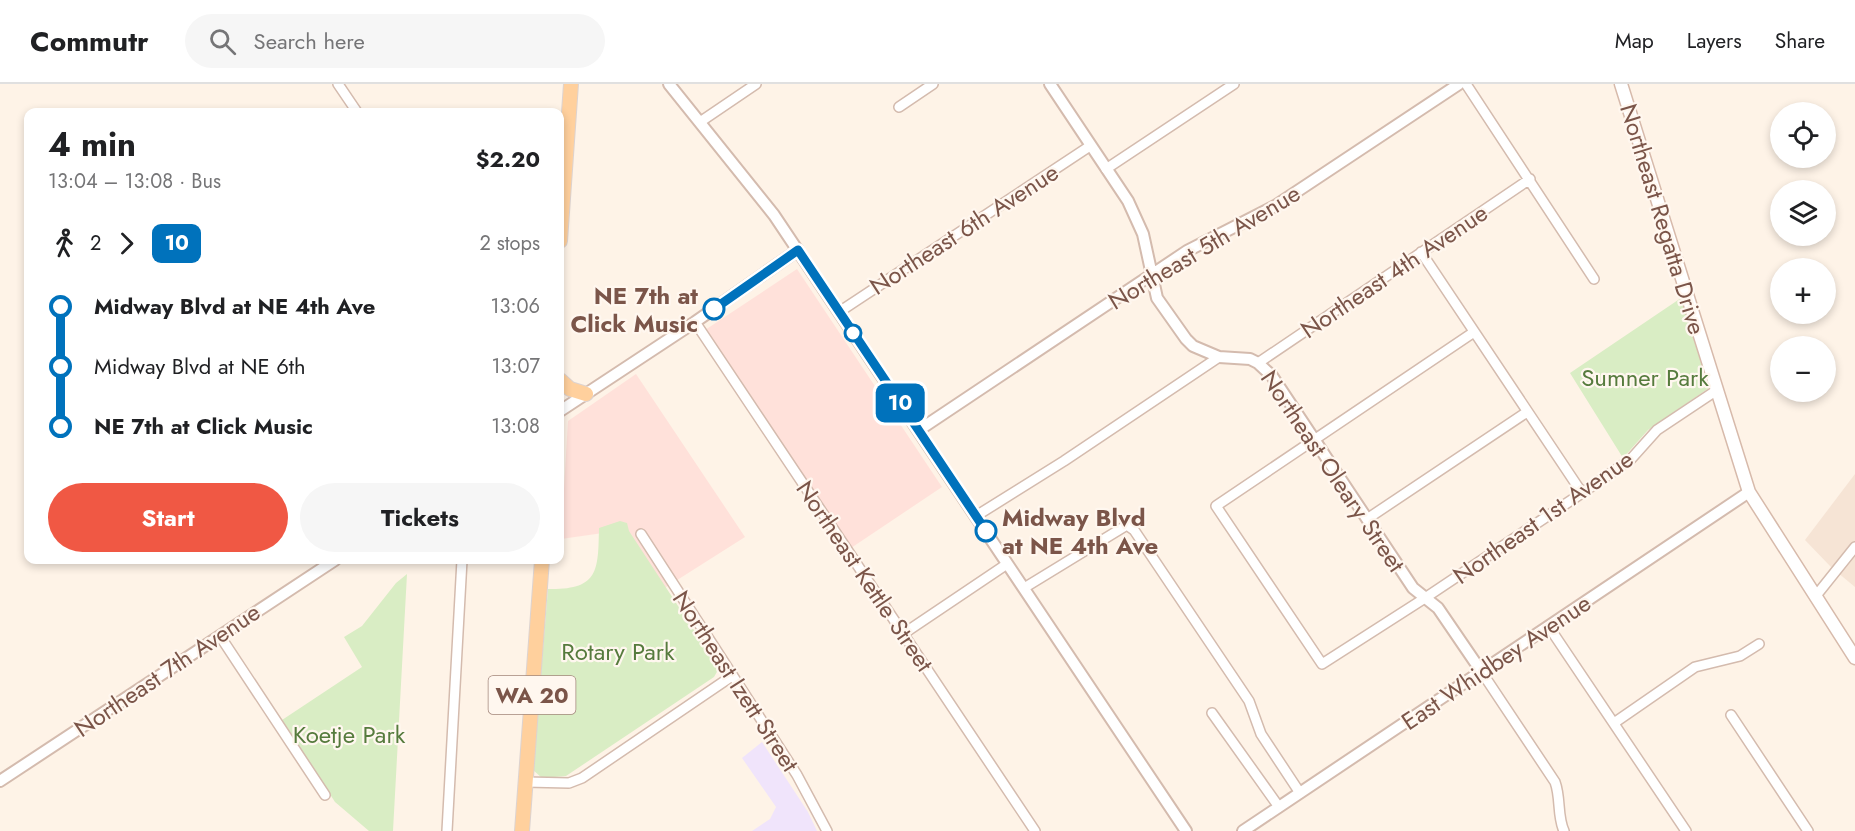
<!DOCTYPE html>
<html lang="en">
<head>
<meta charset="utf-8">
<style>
	body { margin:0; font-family:Jost,sans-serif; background:#f6f6f6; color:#202124; height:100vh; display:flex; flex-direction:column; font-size:22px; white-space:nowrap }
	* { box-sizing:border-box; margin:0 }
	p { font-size:20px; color:#757577 }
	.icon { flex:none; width:33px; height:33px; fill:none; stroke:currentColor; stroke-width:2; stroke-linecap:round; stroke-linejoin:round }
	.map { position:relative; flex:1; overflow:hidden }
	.details { position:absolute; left:24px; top:24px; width:540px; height:456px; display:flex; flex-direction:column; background:#fff; border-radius:12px; box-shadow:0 3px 9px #0003 }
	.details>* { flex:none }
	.badge { padding:0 12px; border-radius:9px; font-size:21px; line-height:39px }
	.controls { position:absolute; left:1770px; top:18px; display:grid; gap:12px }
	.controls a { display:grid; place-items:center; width:66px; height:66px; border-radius:50%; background:#fff; box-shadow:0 3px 9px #0003; font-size:30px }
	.map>.badge { position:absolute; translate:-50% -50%; box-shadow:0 0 0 3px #fff }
	.legs { display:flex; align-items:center; gap:9px; height:66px; padding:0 24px; font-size:20px }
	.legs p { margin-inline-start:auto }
	.summary { display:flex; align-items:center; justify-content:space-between; height:102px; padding:0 24px }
	h1 { font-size:33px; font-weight:700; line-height:45px }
	.primary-button { display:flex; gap:12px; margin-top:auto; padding:12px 24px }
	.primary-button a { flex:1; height:69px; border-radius:36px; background:#f05844; color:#fff; font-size:24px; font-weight:700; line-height:69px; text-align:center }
	.primary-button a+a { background:#f6f6f6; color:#202124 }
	ul { padding:0 24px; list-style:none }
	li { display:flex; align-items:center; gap:21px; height:60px; font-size:22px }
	li i { display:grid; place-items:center; width:9px; height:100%; margin:0 8px; background:currentColor }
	li i::after { content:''; width:15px; height:15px; margin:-8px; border:4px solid; border-radius:50%; background:#fff }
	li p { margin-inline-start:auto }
	li:first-child i { background:linear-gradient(#0000 50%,currentColor 0) }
	li:last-child i { background:linear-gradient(currentColor 50%,#0000 0) }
	header { display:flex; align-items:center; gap:36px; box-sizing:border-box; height:84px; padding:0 30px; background:#fff; border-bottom:2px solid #e0e0e0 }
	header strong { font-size:28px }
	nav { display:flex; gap:33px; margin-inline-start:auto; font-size:21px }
	.search { width:420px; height:54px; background:#f6f6f6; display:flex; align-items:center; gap:15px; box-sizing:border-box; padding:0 21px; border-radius:33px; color:#757577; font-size:22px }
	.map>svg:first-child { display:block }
	.residential { fill:#f6e4d5 }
	.commercial { fill:#ffe1da }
	.education { fill:#f0e4fb }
	.green { fill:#d9edc4 }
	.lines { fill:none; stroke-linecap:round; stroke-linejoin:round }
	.minor-casing { stroke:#d4bbae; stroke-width:12 }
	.tertiary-casing { stroke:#d4bbae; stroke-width:14 }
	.secondary-casing { stroke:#d7baab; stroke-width:15 }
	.primary-casing { stroke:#ddd3d0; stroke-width:16 }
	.minor { stroke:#fff; stroke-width:9 }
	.tertiary { stroke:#fff; stroke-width:10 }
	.secondary { stroke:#fff; stroke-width:12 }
	.primary { stroke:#ffd09d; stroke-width:14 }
	.line-1-casing { stroke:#fff; stroke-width:14 }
	.line-1 { stroke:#0072bc; stroke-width:9 }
	.stop-1-dot { fill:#fff; stroke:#0072bc; stroke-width:3 }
	.labels { text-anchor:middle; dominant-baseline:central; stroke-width:4.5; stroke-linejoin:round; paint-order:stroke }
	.shield { fill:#fff7ef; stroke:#a3867b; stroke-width:1.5 }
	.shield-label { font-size:22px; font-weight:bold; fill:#7b5549 }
	.street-label { font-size:24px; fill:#7b5549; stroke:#fff7ef }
	.stop-label { font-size:24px; font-weight:bold; fill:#7b5549; stroke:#fff7ef; text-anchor:end }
	.park-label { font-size:24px; fill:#567b3d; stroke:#fff7ef }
</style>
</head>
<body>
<header>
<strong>Commutr</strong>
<div class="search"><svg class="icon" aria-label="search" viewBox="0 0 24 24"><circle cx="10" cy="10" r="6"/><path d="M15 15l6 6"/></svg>Search here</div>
<nav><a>Map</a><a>Layers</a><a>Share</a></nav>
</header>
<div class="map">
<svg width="1855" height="747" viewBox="0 0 1855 747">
	<rect width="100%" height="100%" fill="#fef3e7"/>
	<path class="residential" d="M1855,390V503L1831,483L1805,456Z"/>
	<path class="commercial" d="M797,185L942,403L851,464L705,246Z
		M636,290L745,453L663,505L624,446L561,455L568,337Z"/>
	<path class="education" d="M762,658L808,728L817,747H752L770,735L776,723L742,674Z"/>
	<path class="green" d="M1681,214L1709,304L1648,346L1623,374L1570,289Z
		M620,437L627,439L629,447L716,580L718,586L714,593L566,692L542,694L533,686L548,505C599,506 598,487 599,444Z
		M407,490L393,747H369L335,718L282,636L362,583L344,553L362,542L396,499Z"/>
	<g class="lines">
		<g class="minor-casing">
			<path id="minor" d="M338,0L357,28
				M1466,0L1594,195
				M899,23L933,0
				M700,38L756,0
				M1106,85L1234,0
				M1421,168L1582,409
				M839,228L1090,62
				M695,238L1035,747
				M1474,248L1216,422L1322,580L1425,514L1582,409L1631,375L1657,346L1717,306
				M1258,279L1530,95
				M976,432L1064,377L1219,273
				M1367,435L1527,328
				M641,450L797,691L827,747
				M1024,504L1127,441L1134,446L1249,617L1261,650L1300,709
				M1815,513L1855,463
				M1549,543L1686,747
				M903,550L1007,480
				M220,552L325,711
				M1481,587L1555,698C1561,714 1557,732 1564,747
				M1212,629L1279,723
				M1731,631L1808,747
				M1614,639L1695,583L1740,572L1759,560
				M526,698L569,699L582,694L732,592
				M447,747L462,476"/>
		</g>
		<g class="tertiary-casing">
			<path id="tertiary" d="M669,0L774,131L1186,747
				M1050,0L1128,117L1143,150L1157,214L1186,255L1193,262L1219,273L1250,275L1258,279L1272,292L1413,504L1438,524L1481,587
				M560,327L695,238L798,166
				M919,346L1187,167L1275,122L1459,0
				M0,697L335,476
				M1243,747L1749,408"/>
		</g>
		<g class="secondary-casing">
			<path id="secondary" d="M1621,0L1749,408L1855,574"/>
		</g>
		<g class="primary-casing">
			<path id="primary" d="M560,157L571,0
				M560,296L570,305L586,310
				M522,747L542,476"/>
		</g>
		<use href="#minor" class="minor"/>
		<use href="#tertiary" class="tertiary"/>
		<use href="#secondary" class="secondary"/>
		<use href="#primary" class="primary"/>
	</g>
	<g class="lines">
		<g class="line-1-casing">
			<path id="line-1" d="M714,225L798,166L986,447"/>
		</g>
		<use href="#line-1" class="line-1"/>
	</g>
	<g class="stop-1-dot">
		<circle cx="714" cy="225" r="10"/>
		<circle cx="853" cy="249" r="8"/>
		<circle cx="986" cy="447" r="10"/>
	</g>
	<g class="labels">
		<rect class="shield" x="488.5" y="592" width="87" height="38" rx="4.5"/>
		<g class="shield-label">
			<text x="532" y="611">WA 20</text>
		</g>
		<g class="street-label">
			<text transform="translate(1663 135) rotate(73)">Northeast Regatta Drive</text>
			<text transform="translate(964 145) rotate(-33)">Northeast 6th Avenue</text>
			<text transform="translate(1204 163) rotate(-31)">Northeast 5th Avenue</text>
			<text transform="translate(1394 187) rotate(-34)">Northeast 4th Avenue</text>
			<text transform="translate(1333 387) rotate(56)">Northeast Oleary Street</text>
			<text transform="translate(1543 433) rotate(-35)">Northeast 1st Avenue</text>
			<text transform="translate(865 492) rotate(56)">Northeast Kettle Street</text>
			<text transform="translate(1496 578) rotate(-34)">East Whidbey Avenue</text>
			<text transform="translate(167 586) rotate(-34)">Northeast 7th Avenue</text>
			<text transform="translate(736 597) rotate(57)">Northeast Izett Street</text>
		</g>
		<g class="stop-label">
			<text x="698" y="211">NE 7th at<tspan x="698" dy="28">Click Music</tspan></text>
			<text x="1002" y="433" text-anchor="start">Midway Blvd<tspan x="1002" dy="28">at NE 4th Ave</tspan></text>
		</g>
		<g class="park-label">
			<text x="1645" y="293">Sumner Park</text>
			<text x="618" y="567">Rotary Park</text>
			<text x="349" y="650">Koetje Park</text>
		</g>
	</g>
</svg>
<div class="controls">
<a><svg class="icon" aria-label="locate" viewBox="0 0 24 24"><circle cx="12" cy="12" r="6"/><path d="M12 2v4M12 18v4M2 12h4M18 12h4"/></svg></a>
<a><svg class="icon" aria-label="layers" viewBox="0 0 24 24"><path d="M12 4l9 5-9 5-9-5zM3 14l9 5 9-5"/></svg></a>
<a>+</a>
<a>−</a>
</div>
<b class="badge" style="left:900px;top:319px;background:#0072bc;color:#fff">10</b>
<section class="details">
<div class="summary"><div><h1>4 min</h1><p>13:04 – 13:08 · Bus</p></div><b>$2.20</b></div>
<div class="legs"><svg class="icon" aria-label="walk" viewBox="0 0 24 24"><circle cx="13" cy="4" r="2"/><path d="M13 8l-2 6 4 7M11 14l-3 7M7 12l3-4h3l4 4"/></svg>2<svg class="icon" aria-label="forward" viewBox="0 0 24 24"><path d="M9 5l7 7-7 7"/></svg><b class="badge" style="background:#0072bc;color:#fff">10</b><p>2 stops</p></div>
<ul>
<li><i style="color:#0072bc"></i><b>Midway Blvd at NE 4th Ave</b><p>13:06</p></li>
<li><i style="color:#0072bc"></i><span>Midway Blvd at NE 6th</span><p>13:07</p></li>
<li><i style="color:#0072bc"></i><b>NE 7th at Click Music</b><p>13:08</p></li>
</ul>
<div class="primary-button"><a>Start</a><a>Tickets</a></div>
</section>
</div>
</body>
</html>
